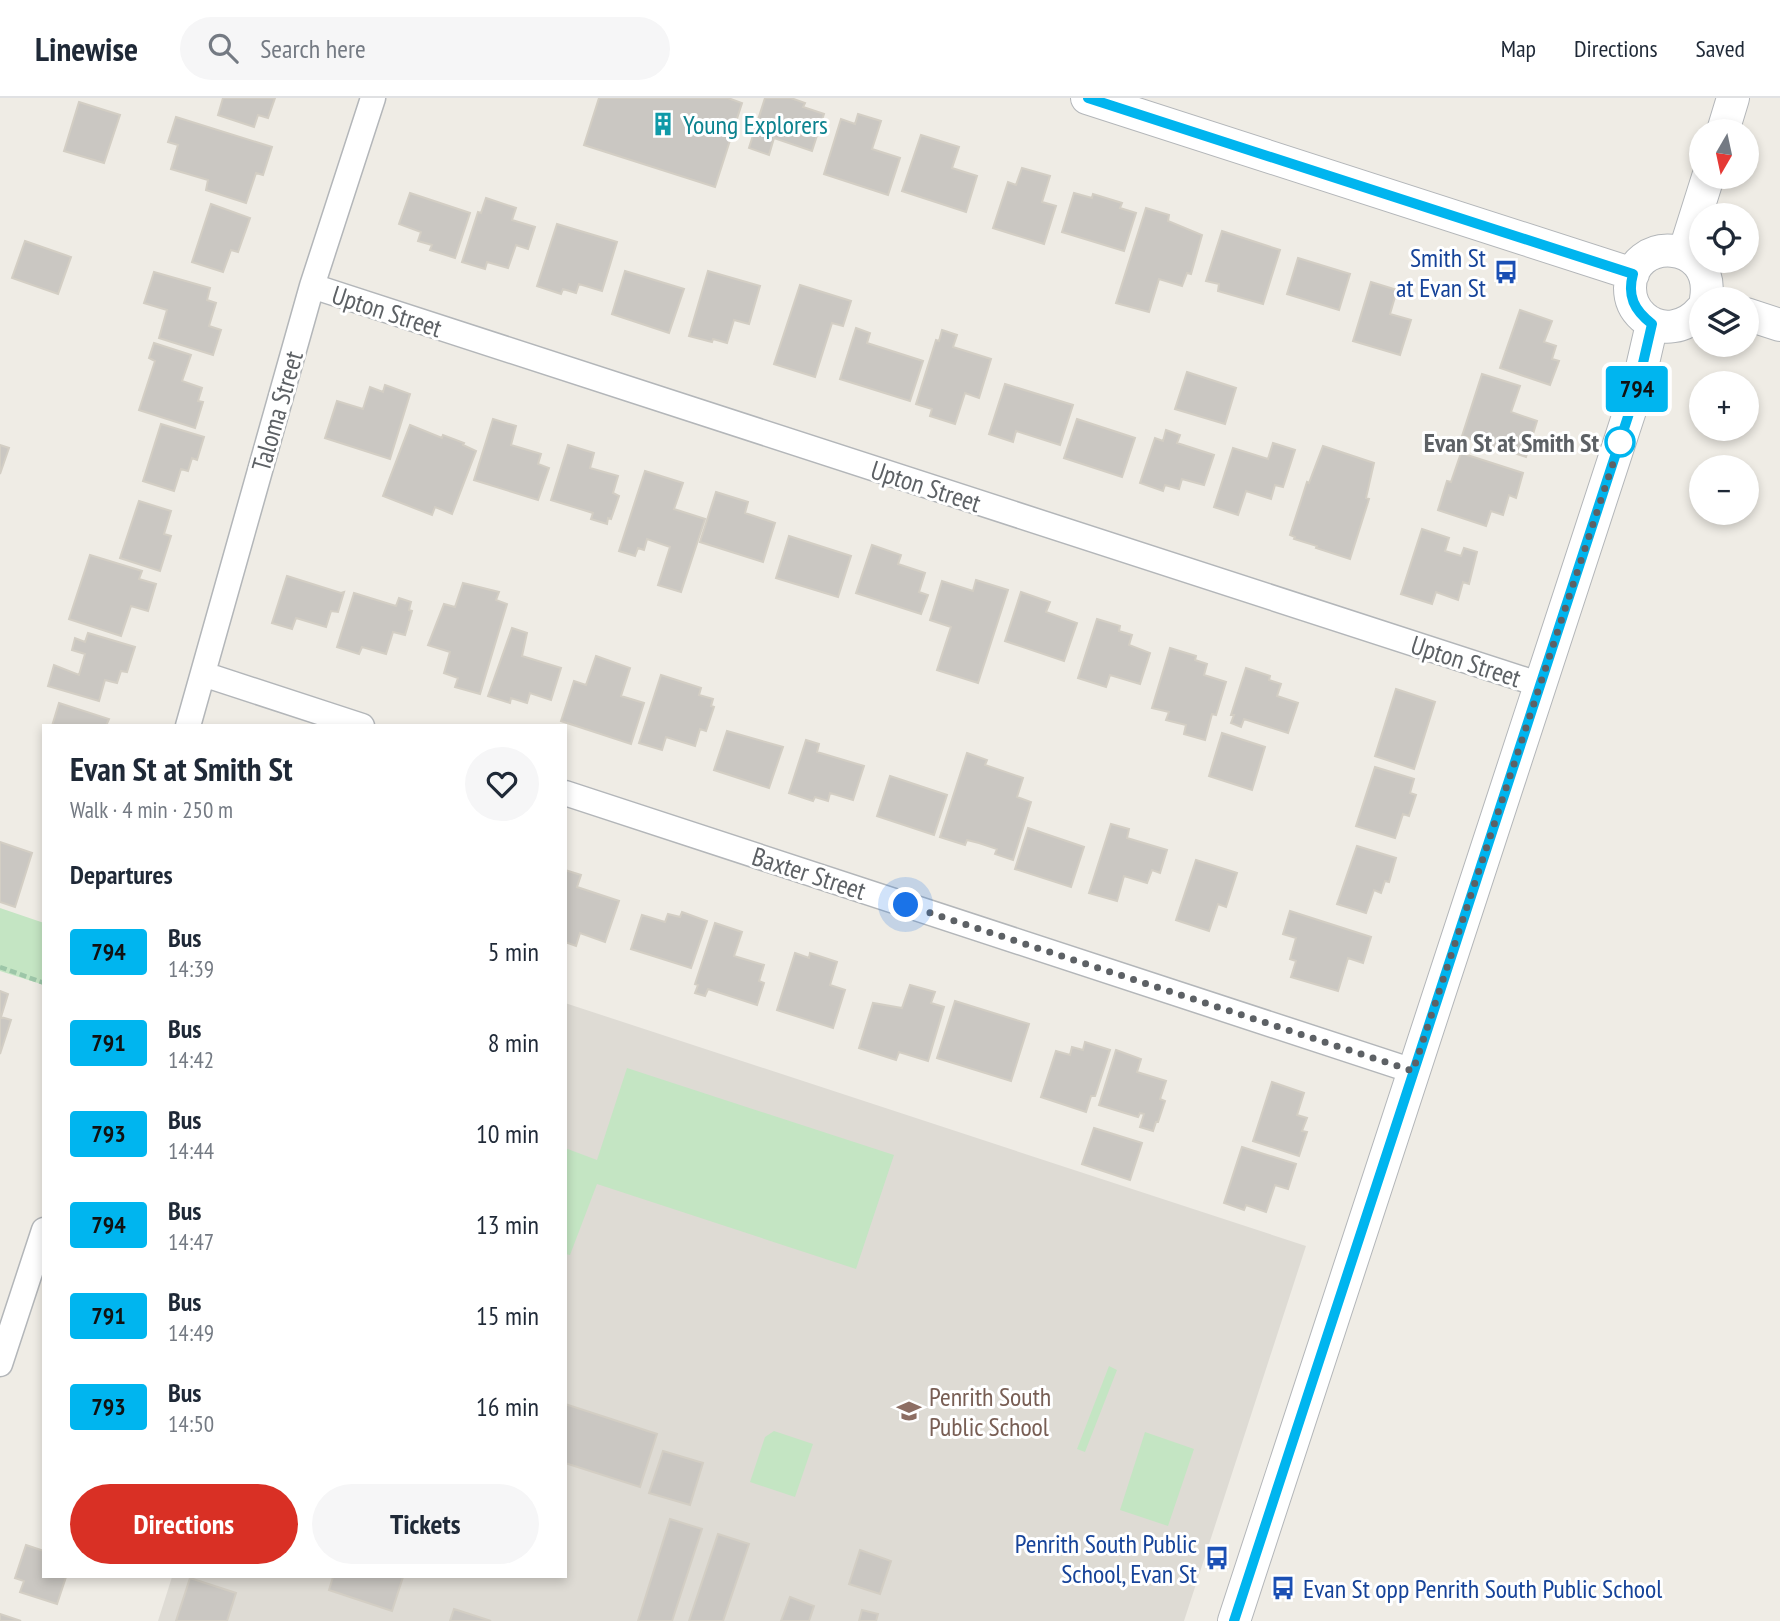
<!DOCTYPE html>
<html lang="en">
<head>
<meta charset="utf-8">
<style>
	body { margin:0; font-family:"PT Sans Narrow",sans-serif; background:#f6f6f7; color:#1f2937; height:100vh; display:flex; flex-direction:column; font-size:26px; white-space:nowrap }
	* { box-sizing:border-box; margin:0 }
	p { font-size:23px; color:#747a83 }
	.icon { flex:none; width:38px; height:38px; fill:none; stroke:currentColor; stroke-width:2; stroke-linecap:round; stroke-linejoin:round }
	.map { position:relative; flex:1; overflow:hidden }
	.side { position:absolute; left:42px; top:626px; width:525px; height:854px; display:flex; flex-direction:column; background:#fff; border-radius:0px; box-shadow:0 4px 10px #0003 }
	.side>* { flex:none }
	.badge { padding:0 14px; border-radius:5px; font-size:24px; line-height:46px }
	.needle { width:46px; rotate:189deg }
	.tools { position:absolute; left:1689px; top:21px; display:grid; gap:14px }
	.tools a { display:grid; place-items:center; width:70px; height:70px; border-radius:50%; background:#fff; box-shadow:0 4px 10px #0003; font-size:35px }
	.you { position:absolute; width:35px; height:35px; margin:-18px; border:5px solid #fff; border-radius:50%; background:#1a73e8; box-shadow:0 0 0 10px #1a73e833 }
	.map>.badge { position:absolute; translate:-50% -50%; box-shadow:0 0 0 4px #fff }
	h2 { padding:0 28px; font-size:26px; line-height:63px }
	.round { display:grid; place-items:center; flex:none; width:74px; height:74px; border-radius:37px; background:#f6f6f7 }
	.summary { display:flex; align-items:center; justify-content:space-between; height:119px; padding:0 28px }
	h1 { font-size:33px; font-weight:700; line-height:52px }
	.primary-button { display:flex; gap:14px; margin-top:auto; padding:14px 28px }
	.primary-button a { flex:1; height:80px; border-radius:42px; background:#d93025; color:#fff; font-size:28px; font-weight:700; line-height:80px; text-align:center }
	.primary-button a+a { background:#f6f6f7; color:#1f2937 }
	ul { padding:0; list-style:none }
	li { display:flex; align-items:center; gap:21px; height:91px; padding:0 28px }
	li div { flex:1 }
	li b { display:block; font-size:26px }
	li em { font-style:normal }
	li .badge { min-width:77px; font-weight:700; text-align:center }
	header { display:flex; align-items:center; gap:42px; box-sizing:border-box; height:98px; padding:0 35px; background:#fff; border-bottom:2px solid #e0e1e3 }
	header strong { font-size:33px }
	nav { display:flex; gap:38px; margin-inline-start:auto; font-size:24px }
	.search { width:490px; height:63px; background:#f6f6f7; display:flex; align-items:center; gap:18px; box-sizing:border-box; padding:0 24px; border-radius:38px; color:#747a83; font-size:26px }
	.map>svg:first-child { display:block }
	.education { fill:#dedbd4 }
	.green { fill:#c4e5c3 }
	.building { fill:#cac7c2; stroke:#d3cec4; stroke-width:2 }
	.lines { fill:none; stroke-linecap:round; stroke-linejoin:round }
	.minor-casing { stroke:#b3b6b9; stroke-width:27 }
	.tertiary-casing { stroke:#b3b6b9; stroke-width:34 }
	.path { stroke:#9dc6a8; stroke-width:4.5; stroke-dasharray:7 3.5; stroke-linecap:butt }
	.minor { stroke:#fff; stroke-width:24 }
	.tertiary { stroke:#fff; stroke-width:32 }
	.line-casing { stroke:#fff; stroke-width:16 }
	.line { stroke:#00b5ef; stroke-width:10 }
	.walk { stroke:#5d6165; stroke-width:7; stroke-dasharray:0 12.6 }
	.stop-dot { fill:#fff; stroke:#00b5ef; stroke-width:3.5 }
	.labels { text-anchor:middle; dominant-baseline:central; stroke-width:6; stroke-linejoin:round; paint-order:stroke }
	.culture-label { font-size:26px; fill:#0d838f; stroke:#fff; text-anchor:start }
	.transit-label { font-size:26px; fill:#164399; stroke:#fff; text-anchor:end }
	.street-label { font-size:26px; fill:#5d6165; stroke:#fff }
	.stop-label { font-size:26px; font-weight:bold; fill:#5d6165; stroke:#fff; text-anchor:end }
	.education-label { font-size:26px; fill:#785e54; stroke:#fff; text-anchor:start }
</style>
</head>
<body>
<header>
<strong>Linewise</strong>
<div class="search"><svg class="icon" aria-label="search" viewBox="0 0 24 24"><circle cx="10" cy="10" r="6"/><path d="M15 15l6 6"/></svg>Search here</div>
<nav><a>Map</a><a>Directions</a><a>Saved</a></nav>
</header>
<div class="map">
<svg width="1780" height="1523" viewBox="0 0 1780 1523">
	<rect width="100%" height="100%" fill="#efece5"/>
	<path class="education" d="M565,905L1306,1148L1184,1523H158L172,1479H565Z"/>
	<path class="green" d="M0,810L44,825V887L0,873Z
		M627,970L894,1057L856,1171L597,1086L570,1157L565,1156V1050L597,1062Z
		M1109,1268L1117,1272L1085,1354L1077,1351Z
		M774,1333L813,1346L795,1399L750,1384L765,1339Z
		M1145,1334L1194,1351L1168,1428L1120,1412Z"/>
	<path class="building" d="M223,0H275L268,20L258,17L254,29L218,17Z
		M599,0H728L742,5L715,89L584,47Z
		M765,0H791L805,5L803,9L824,16L812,53L774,40L769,57L749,50Z
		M79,4L120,17L104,65L64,53Z
		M858,16L881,23L872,51L900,60L888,97L824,76L841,21L855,26Z
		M176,19L272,49L263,77L256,75L246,105L206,92L208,82L171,71L178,47L168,44Z
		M921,37L959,49L952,70L977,78L966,114L902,93Z
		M1022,70L1050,78L1042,104L1056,108L1044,146L993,130L1008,84L1016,87Z
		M410,95L470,115L455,160L430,152L432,147L418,143L421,134L399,126Z
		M1074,95L1092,100L1093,96L1122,105L1120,110L1136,115L1124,153L1062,134Z
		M486,100L516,110L512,122L535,129L528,151L516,147L508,170L487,164L485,171L462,164L478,114L481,115Z
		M211,106L250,120L238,154L231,152L223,174L192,164Z
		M1146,110L1169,117L1168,123L1202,137L1191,176L1187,175L1182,188L1159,181L1149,214L1116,205Z
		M557,126L617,144L602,193L579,186L576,195L563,191L561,196L537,188Z
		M1222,133L1280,152L1263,206L1218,193L1219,186L1206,183Z
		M25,143L71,159L58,196L12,180Z
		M1298,160L1350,176L1339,212L1287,196Z
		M625,173L684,191L669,235L612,216Z
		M708,173L760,188L749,226L734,222L727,245L713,241L712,244L689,238Z
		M154,174L210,190L207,202L216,205L209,228L221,232L213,257L159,240L167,212L144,205Z
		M1371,184L1397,192L1390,216L1411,222L1400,257L1353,243Z
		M800,187L851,203L843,228L832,225L815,279L774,266Z
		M1520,212L1552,223L1544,244L1556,248L1552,261L1559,263L1550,287L1500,270Z
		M856,230L870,235L867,245L923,263L910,303L840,281Z
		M942,232L957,237L953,249L991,261L979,300L965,295L955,326L930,318L932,311L916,306L936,242L939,243Z
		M154,245L191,257L182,283L202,290L198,303L203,304L195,330L139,312L155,263L149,260Z
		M1187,274L1236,290L1225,326L1175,311Z
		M1482,276L1520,288L1511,314L1537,323L1526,359L1462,338Z
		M1005,286L1073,307L1060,347L1016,333L1013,344L989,336Z
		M385,287L410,296L390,361L325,340L337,303L363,311L370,289L383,294Z
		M493,321L516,328L511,347L541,356L538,366L549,370L538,402L474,382Z
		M1077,321L1135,340L1122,379L1064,360Z
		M161,326L204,339L197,362L192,360L188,373L181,371L174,393L143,383Z
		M410,327L442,340L443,337L464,345L463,347L476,353L452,416L435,409L432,417L383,398Z
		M1166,332L1180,337L1177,345L1214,357L1204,387L1182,381L1179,391L1165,387L1163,393L1140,385L1155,340L1163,343Z
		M1273,345L1295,352L1283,389L1275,387L1271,401L1246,393L1238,417L1214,409L1233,350L1268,361Z
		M0,347L9,350L0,376Z
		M568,347L594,355L590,370L618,378L613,395L619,398L611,421L608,420L607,426L591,421L593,415L551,402Z
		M1323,348L1374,365L1366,400L1369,401L1350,461L1316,450L1317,448L1294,441L1295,439L1290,437L1307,384L1309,385Z
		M1461,355L1523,375L1516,400L1509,397L1503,417L1491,413L1486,428L1438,412L1447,383L1451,384Z
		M645,373L683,385L674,411L705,421L681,494L658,487L670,449L647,441L644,452L638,450L635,458L619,453Z
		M716,394L748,404L745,415L775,425L763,464L700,444Z
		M139,403L171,413L164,436L171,438L160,473L120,460Z
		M1422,431L1449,440L1445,453L1461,458L1464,450L1477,454L1469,486L1463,484L1458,502L1436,494L1432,506L1401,496Z
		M789,438L851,458L838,499L776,480Z
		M872,447L901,457L898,466L925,475L919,494L928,497L921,516L856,495Z
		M90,457L142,473L139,481L156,486L148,513L131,508L121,538L69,521Z
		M287,478L341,495L344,494L338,514L331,513L326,529L296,520L292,531L272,525Z
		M976,482L1008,492L978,585L937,572L951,529L930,522L942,483L973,493Z
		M463,485L499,494L496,502L507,506L480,596L455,589L458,580L444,575L450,554L428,547L444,506L455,509Z
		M1021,494L1050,504L1046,514L1077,525L1064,563L1005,543Z
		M354,495L396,508L399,500L411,504L409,512L412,513L405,537L393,534L386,556L362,549L359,556L337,549Z
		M1097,521L1120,528L1119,533L1132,537L1129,547L1150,555L1140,586L1110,577L1106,589L1078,580Z
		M512,530L527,535L522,558L561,570L551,602L530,595L527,605L511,600L510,605L488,598Z
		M88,535L135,549L127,574L121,573L117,585L105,582L99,603L48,588L54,567L79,577L85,556L72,552L75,540L85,544Z
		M1170,550L1196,558L1195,562L1207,566L1204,577L1226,584L1216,617L1212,616L1205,642L1184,636L1186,627L1166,622L1169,614L1152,610Z
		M596,558L630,570L621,598L644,605L631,646L561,623L574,583L586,587Z
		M1246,570L1270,578L1269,582L1281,586L1277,598L1298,605L1288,635L1244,621L1241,629L1231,625L1234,617H1231Z
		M661,577L701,590L699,597L713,601L711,608L714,609L706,633L700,631L695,648L666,639L662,652L639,645Z
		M1396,591L1435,604L1414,671L1375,658Z
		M59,605L109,621L106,628H52Z
		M727,633L783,649L769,690L714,672Z
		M1222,635L1265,649L1252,692L1209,678Z
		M806,642L819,646L817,654L864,668L853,702L830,695L828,703L815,699L813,703L789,695Z
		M967,655L987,662L985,667L1023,680L1017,699L1031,704L1013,762L995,756L997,751L979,745L967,742L965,747L940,739Z
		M1375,669L1414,681L1410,695L1416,697L1409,718L1403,716L1395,740L1356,728Z
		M890,678L947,697L934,737L877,718Z
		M1111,726L1129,731L1127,740L1167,752L1160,775L1152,772L1147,785L1124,778L1117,803L1089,795Z
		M1028,730L1084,749L1071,789L1015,771Z
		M0,744L32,755L15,809L0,804Z
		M1357,748L1396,760L1389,784L1385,783L1381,795L1374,792L1366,815L1337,806Z
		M1196,762L1237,775L1226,809L1218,806L1209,833L1176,822Z
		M565,772L581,777L577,789L619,803L605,844L580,835L576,848L565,844Z
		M1290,813L1371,839L1363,865L1348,860L1338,893L1291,879L1296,863L1290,861L1296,840L1283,836Z
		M682,814L707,823L691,870L631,851L642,817L665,824L668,816L680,819Z
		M715,825L742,834L734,858L764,867L759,883L764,885L757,907L708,891L705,898L695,895L698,887L695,886Z
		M795,855L809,860L810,855L837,864L830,887L845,892L833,930L777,912Z
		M910,887L935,894L931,905L944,909L928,963L899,954L896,962L859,950L873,905L902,910Z
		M0,893L8,896L1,919L11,922L0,956Z
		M955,903L1029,926L1011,983L937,960Z
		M1085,944L1110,952L1095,998H1091L1086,1014L1041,999L1056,953L1070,957L1072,949L1083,952Z
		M1116,952L1141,961L1137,974L1166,983L1160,1001L1165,1003L1158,1024H1156L1153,1033L1140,1029L1144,1016L1140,1015L1138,1019L1099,1007Z
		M1272,984L1304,995L1297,1017L1307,1020L1302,1033L1307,1034L1299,1058L1253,1043Z
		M1094,1030L1142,1045L1130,1082L1082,1066Z
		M1242,1049L1296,1066L1288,1091L1275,1087L1266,1114L1246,1107L1244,1112L1224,1105Z
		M565,1306L657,1336L640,1389L565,1365Z
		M663,1353L703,1365L690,1407L649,1395Z
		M670,1421L702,1431L672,1523H638Z
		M718,1436L749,1446L723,1523H689Z
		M26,1447L44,1453V1479H66L57,1506L20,1494L24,1483L15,1480Z
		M860,1452L891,1463L880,1496L849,1486Z
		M333,1479H403L392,1513L329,1492Z
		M190,1480L236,1495L227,1523H176Z
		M790,1499L814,1508L809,1523H781Z
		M454,1511L491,1523H450Z
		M862,1512L878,1516L876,1523H859Z
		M0,1516L21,1523H0Z"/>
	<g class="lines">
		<g class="minor-casing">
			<path id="minor" d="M312,188L1541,587
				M203,576L362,628
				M188,628L312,188L373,0
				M565,695L1413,973
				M0,1266L44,1132"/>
		</g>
		<g class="tertiary-casing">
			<path id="tertiary" d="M1087,0L1633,176
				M1723,33L1733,0
				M1684,155L1708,79
				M1701,212C1686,230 1661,235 1643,219C1635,212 1630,202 1630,190C1630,137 1716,140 1706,201
				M1746,216L1780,227
				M1234,1523L1637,291L1652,226"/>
		</g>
		<path class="path" d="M0,869L44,885"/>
		<use href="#minor" class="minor"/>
		<use href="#tertiary" class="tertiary"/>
	</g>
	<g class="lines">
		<g class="line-casing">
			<path id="line" d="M1088,0L1633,176C1627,198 1634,212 1652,226L1637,291L1234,1523"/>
		</g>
		<use href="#line" class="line"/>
		<path class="walk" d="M906,807L1413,973L1621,341L1620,344"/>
	</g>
	<defs>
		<g id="building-bare" transform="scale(1.89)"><path d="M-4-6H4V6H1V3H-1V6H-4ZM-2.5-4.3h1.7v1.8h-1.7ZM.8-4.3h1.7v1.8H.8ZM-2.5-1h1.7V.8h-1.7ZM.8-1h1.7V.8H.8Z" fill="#0f9aa8" stroke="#fff" stroke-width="2.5" paint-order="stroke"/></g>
		<g id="bus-bare" transform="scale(1.89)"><path d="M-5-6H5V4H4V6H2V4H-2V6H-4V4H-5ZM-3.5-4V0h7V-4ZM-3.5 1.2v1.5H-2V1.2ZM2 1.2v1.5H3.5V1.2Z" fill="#1a4fb4" stroke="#fff" stroke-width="2.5" paint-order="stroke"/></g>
		<g id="school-bare" transform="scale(1.89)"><path d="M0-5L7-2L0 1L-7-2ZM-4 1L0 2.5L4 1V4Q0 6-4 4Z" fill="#8d6e63" stroke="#fff" stroke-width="2.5" paint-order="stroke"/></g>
	</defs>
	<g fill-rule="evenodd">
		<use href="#building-bare" x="663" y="26"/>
		<use href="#bus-bare" x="1506" y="174"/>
		<use href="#school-bare" x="909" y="1313"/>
		<use href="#bus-bare" x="1217" y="1460"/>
		<use href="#bus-bare" x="1283" y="1490"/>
	</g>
	<circle class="stop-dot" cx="1620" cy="344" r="14"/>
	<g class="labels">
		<g class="culture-label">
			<text x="683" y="26">Young Explorers</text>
		</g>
		<g class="transit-label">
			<text x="1486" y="159">Smith St<tspan x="1486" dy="30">at Evan St</tspan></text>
			<text x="1197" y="1445">Penrith South Public<tspan x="1197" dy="30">School, Evan St</tspan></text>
			<text x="1303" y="1490" text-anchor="start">Evan St opp Penrith South Public School</text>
		</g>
		<g class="street-label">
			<text transform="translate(387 213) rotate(18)">Upton Street</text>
			<text transform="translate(277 313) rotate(-74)">Taloma Street</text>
			<text transform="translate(926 388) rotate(18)">Upton Street</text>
			<text transform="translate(1466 563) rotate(18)">Upton Street</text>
			<text transform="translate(809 775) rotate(18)">Baxter Street</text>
		</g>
		<g class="stop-label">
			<text x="1599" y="344">Evan St at Smith St</text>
		</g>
		<g class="education-label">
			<text x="929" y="1298">Penrith South<tspan x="929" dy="30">Public School</tspan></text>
		</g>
	</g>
</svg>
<div class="tools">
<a><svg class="needle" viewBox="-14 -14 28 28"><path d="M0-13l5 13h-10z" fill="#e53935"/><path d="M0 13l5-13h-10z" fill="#747a83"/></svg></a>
<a><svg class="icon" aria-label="locate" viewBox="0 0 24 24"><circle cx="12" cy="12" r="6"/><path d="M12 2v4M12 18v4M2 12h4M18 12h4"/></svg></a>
<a><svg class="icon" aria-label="layers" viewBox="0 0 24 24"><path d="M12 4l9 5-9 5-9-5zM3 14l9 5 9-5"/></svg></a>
<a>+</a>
<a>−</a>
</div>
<div class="you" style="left:906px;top:807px"></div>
<b class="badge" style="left:1637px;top:291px;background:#00b5ef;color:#111">794</b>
<section class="side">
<div class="summary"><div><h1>Evan St at Smith St</h1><p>Walk · 4 min · 250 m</p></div><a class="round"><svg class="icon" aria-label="heart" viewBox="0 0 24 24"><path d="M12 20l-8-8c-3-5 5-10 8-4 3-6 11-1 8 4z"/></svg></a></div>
<h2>Departures</h2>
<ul>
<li><span class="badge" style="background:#00b5ef;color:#111">794</span><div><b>Bus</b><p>14:39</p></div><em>5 min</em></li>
<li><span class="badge" style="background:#00b5ef;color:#111">791</span><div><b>Bus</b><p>14:42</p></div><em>8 min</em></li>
<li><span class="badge" style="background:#00b5ef;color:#111">793</span><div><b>Bus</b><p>14:44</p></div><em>10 min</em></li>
<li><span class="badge" style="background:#00b5ef;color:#111">794</span><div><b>Bus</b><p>14:47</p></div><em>13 min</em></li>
<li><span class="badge" style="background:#00b5ef;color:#111">791</span><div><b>Bus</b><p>14:49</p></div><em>15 min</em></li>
<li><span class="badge" style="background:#00b5ef;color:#111">793</span><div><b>Bus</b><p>14:50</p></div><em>16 min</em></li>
</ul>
<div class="primary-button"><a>Directions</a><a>Tickets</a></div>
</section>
</div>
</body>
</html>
